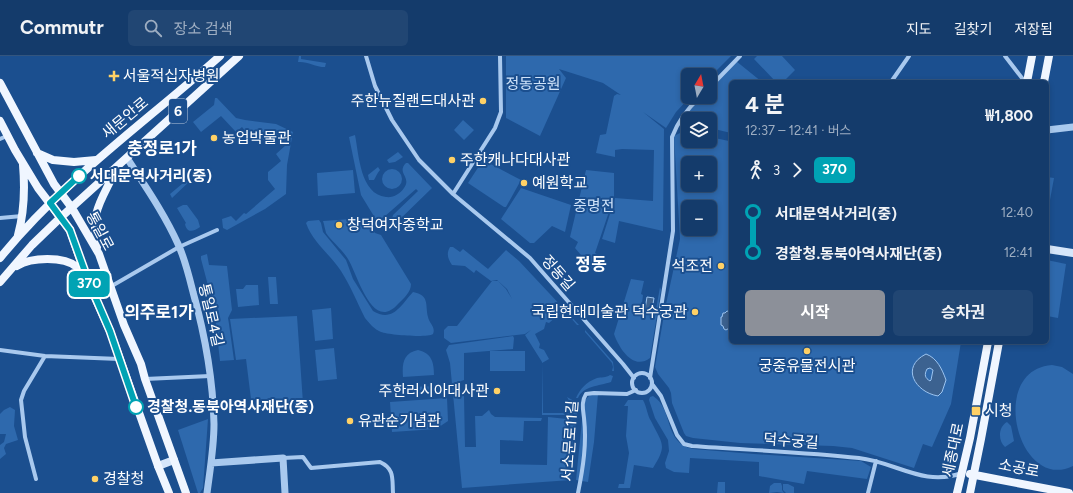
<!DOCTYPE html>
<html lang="ko">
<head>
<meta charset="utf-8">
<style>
	body { margin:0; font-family:Figtree,"Noto Sans KR",sans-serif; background:#214673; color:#f1f3f6; height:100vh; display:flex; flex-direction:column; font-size:15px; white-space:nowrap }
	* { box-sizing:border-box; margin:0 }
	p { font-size:13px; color:#9dadc1 }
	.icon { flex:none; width:22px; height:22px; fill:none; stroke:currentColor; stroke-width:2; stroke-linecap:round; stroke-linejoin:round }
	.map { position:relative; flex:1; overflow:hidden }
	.details { position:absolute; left:729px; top:24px; width:320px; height:264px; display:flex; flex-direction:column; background:#143b6b; border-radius:6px; box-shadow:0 2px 6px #0003,0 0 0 1px #33557e }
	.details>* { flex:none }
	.badge { padding:0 8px; border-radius:6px; font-size:14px; line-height:26px }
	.needle { width:26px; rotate:10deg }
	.tools { position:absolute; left:681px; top:12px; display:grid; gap:8px }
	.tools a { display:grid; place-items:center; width:36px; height:36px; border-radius:6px; background:#143b6b; box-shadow:0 2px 6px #0003,0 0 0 1px #33557e; font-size:20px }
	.map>.badge { position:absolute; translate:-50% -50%; box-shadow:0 0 0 2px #fff }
	.legs { display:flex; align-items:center; gap:6px; height:44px; padding:0 16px; font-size:13px }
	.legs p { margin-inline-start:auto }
	.overview { display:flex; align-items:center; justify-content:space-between; height:68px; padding:0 16px }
	h1 { font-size:22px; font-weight:700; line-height:30px }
	.button { display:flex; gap:8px; margin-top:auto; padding:8px 16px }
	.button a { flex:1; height:46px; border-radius:6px; background:#8c9099; color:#fff; font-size:16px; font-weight:700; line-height:46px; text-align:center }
	.button a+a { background:#214673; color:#f1f3f6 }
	ul { padding:0 16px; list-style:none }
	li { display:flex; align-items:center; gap:14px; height:40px; font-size:15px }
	li i { display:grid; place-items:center; width:6px; height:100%; margin:0 5px; background:currentColor }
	li i::after { content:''; width:10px; height:10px; margin:-5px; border:3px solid; border-radius:50%; background:#143b6b }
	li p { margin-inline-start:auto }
	li:first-child i { background:linear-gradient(#0000 50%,currentColor 0) }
	li:last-child i { background:linear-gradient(currentColor 50%,#0000 0) }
	header { display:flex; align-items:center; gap:24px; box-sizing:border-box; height:56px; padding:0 20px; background:#143b6b; border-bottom:1px solid #33557e }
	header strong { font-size:19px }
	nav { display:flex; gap:22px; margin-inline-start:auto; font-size:14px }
	.search { width:280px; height:36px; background:#214673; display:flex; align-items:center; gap:10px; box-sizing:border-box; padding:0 14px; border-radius:6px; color:#9dadc1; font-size:15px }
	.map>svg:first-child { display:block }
	.green { fill:#2e69ad; fill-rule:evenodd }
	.water { fill:#3c6290; stroke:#9cc4f0; fill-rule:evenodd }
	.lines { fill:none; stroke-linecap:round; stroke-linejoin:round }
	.minor { stroke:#a9c9ee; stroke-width:4 }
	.tertiary { stroke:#a9c9ee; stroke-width:7 }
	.secondary { stroke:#d6e6fa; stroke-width:8 }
	.primary { stroke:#f0f6ff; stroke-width:8 }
	.line-1-casing { stroke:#fff; stroke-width:9 }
	.line-1 { stroke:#00a3b4; stroke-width:6 }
	.poi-dot { fill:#ffd166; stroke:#1b4f8f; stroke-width:1.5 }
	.stop-1-dot { fill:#fff; stroke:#00a3b4; stroke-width:2 }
	.labels { text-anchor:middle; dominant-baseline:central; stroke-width:4; stroke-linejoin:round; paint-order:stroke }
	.shield { fill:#1b4f8f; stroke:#bbcadd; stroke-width:1 }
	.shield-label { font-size:14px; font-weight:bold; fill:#fff }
	.poi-label { font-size:15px; fill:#fff; stroke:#1b4f8f; text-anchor:start }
	.park-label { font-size:15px; fill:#cfe3fa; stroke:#1b4f8f }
	.street-label { font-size:15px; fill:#fff; stroke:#1b4f8f }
	.stop-label { font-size:15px; font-weight:bold; fill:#fff; stroke:#1b4f8f; text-anchor:start }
	.quarter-label { font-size:17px; font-weight:bold; fill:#fff; stroke:#1b4f8f }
</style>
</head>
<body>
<header>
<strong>Commutr</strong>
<div class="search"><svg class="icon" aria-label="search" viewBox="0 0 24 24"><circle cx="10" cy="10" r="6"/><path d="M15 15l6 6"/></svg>장소 검색</div>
<nav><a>지도</a><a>길찾기</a><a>저장됨</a></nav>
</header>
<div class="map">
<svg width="1073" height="437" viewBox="0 0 1073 437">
	<rect width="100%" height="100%" fill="#1b4f8f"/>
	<path class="green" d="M299,0H301V3L326,7L325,11C315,11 307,5 298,6Z
		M506,0H731L710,21V19H688V41H690L676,56L666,72L643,56L664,73L663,175L619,165L615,187L602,183L615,142L653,145L654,94L622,93L615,94V101L596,97L600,79L606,78L614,40L617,38L621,39L603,27L559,13L566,22L540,80L506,62Z
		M757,0H782L795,14L783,26H776L754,3Z
		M736,5L762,26H731V77L710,72V63H688V64L683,60L700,41H710V31Z
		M215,42H217L236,62L245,64L276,68L293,76L287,109L286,138L265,153L227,174L223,172L222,163L231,160L236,165L244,157L246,158L275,133L268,124V116L281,105L276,98L286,89L277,78L267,86H265L257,76L250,81L242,71L236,76L221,60L201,76L193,66L214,49Z
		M463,64L474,74L464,84L454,74Z
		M682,76L688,77V85H710V81L729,85L731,88V286H961L951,348L932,391L923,388L914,412L852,392L833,390L740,387L693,382L686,380L684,377L672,347L671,337L669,332L658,318L655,311L665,253L680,183L674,80ZM688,107H710V129H688ZM688,151H710V173H688Z
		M355,79C359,99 360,138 386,141C393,142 400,138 404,132C412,121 396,117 406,107H408L432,132L394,169L392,163L393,159L418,135L416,133L384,161L379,163L375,162L361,139L349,81Z
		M398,96L403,101L395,106L389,107L387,104Z
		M483,104L521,124L506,151H504L468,127Z
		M182,110L192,123L172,142L170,138L188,123L179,113Z
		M378,111L380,114C377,117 376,121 374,124H369L368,119Z
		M382 123a10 10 0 1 1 20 0a10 10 0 1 1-20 0Z
		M353,114L355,137L318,140L317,117Z
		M586,114L614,117V141L595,197L604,202L600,216L595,212H592L575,192L578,186L570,181Z
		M1047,121L1054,122L1050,144L1047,143Z
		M521,132L571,149L565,176L552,170L534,187H530L501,163Z
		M183,149H187L198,164L200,171C194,175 187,178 185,168L186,167L177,152Z
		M366,162L375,177L381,179L411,228C411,236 404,242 398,248C372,277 358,219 348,203C342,193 332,186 326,177C325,173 324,168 323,165Z
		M319,164L321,167L323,176L346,204L353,223L373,255C393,267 401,249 413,236C430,239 425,249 428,261C429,267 436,271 433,278C427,282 389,279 381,276C374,273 370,268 365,262C357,246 350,229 341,215C330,198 313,187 306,167L308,165Z
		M450,191H453L460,196L463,193L488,213L506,194L519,205L579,269H577L564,254L549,267L546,266L544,273L535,278L540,288L539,292L544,294L549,303L542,307L543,357H573L574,354L567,341L574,345L577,349V359H542V306L525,279L531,274L525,278L451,287L444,282V274L448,270H457L492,225H498L506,233L512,243L507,233L497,224L491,225L476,214L474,217L465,210L452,209C448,203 446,198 450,191Z
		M207,198L209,209L227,210L232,254L228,262L229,268L234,304L220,305L214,252L201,203V200Z
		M1047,204L1066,208L1058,262L1047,260Z
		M268,221H276L278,248H270Z
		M631,223L644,225L641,238L643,239L641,256L655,259L660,231L661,234L650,302C633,315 619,292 614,278Z
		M246,229H258L259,249L238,251L236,233H243Z
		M331,252L333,283L315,285L312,254Z
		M297,260L303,347L252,351L246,303L236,304L230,263Z
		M585,274L613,306L614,315H612L613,311L612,307L585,276Z
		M513,280L514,282L513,293L464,297V324L461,325V339L464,340L465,391H476L475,360H482L489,354L491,358L495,361L542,362L541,365H524L523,385L500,384V408L547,409L548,361L576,364L571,424L462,432L450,307L446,294L449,289Z
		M334,292L337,323L318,325L315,294Z
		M418,294C432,297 434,307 434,319L403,321C402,308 403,297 418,294Z
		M490,295H525V315H490Z
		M1052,309L1062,311L1073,318V410C1018,437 987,314 1052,309Z
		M610,319L613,320L611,326C599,330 583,330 578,342H576C580,333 586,326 597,322C601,321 606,322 610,319Z
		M446,330L447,333L401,335V331Z
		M598,338L594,386L588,426L576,424L584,345L590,339Z
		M653,340C674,353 663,387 693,393L754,398L861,405L871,411L867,423L807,415L804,428L759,420V406L690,402L689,417L674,416L666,412L665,407L669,395L668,384L655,362L649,344L650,341Z
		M447,342L448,365L436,373L392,376L390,346Z
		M628,344H643C647,351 647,359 651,365C662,388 668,388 653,412L634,409L630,432H618L619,428H624L629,397L626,380L628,350H624Z
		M10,351L15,354L14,370L18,384L6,388L4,392L6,398L0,403V389L4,386L6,378H0V358L4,354Z
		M208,363L203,432L200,437H198L178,374Z
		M1007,366L1011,370L1014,385L1005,391C998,385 998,371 1007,366Z
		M718,426H725V437H717Z
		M774,427H781L782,430V434L784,437L777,436L769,437L770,430Z
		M783,428H788L794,431V437H786L783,434Z"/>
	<path class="water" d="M647,241L654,242L652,254L645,253Z
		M727,255L731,256V271L726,274L724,273L723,270L721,269V261H722L723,257H725Z
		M926,298C937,302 942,313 946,324L942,336L938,340C915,336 900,311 926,298ZM930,312L933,314L931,324L930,325C925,322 924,319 927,313Z"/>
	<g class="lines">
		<path class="minor" d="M366,0L375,30L392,64L419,104L453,138L530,202L623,308L634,322
			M1005,0L1025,26
			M891,26L909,0
			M710,31L740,0
			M0,83L7,80
			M453,138L495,72L501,56L500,0
			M0,162L22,160
			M110,231L179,191L217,174
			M0,294L45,300L119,303
			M632 327a10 10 0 1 1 20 0a10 10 0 1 1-20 0Z
			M650,322L673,175L672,81C678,65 687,53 700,41
			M145,323L210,320
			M652,328L661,340L677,379L684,388L692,390C747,394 803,396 859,402C896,406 923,431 962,417
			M283,402L303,401L311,412L380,406C395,413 392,423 393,437
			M36,423L25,381L21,344L24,335L45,300
			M578,437C583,412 587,387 584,362C583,353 581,346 586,338L594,337L627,338L636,334
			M868,437L876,405"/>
		<path class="tertiary" d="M1047,74L1073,71
			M127,102C145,130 164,157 178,188C185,203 189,220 193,236C205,279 213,323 214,368C214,391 210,414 207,437
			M211,407L283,402L285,437"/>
		<path class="secondary" d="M1047,193L1073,197
			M158,410L174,404"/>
		<path class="primary" d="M1027,26L1032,0
			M1044,26L1049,0
			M0,27L54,128L72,152L99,198L124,269L141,308L145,323L186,437
			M0,65L15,94L38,132L70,174L87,224L110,275L158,410L169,437
			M37,97L53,104L74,106L96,104
			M18,179C24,157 25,132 23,109
			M97,191C90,153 102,145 116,113
			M0,202C63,124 146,66 220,0
			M17,210C31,201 64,200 77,211C79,213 81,216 83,219
			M0,226L32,189L60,162L239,0
			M970,418L1069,437
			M957,437L970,382L988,286
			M970,437L981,383L999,286"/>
	</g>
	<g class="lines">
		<g class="line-1-casing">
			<path id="line-1" d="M79,120L50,147L70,174L88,224L110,275L136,351"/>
		</g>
		<use href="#line-1" class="line-1"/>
	</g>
	<g class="poi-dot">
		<path d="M112 14h4v4h4v4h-4v4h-4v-4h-4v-4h4z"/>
		<circle cx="483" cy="45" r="4"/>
		<circle cx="214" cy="82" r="4"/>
		<circle cx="452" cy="104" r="4"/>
		<circle cx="524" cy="127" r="4"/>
		<circle cx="339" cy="169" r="4"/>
		<circle cx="721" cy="210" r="4"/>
		<circle cx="695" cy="256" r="4"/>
		<circle cx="807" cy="295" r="4"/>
		<circle cx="497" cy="335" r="4"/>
		<rect x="971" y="350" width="10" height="10" rx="2"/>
		<circle cx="350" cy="365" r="4"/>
		<circle cx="95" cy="423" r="4"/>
	</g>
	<g class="stop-1-dot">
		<circle cx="79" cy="120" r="7"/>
		<circle cx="136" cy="351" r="7"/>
	</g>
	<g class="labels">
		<rect class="shield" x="169" y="43" width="18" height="24" rx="3"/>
		<g class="shield-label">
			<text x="178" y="55">6</text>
		</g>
		<g class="poi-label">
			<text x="123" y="20">서울적십자병원</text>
			<text x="475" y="45" text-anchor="end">주한뉴질랜드대사관</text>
			<text x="222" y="82">농업박물관</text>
			<text x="460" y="104">주한캐나다대사관</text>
			<text x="532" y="127">예원학교</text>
			<text x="347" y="169">창덕여자중학교</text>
			<text x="713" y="210" text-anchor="end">석조전</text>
			<text x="687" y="256" text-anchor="end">국립현대미술관 덕수궁관</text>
			<text x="807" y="310" text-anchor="middle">궁중유물전시관</text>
			<text x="489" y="335" text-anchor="end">주한러시아대사관</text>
			<text x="985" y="355">시청</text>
			<text x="358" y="365">유관순기념관</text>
			<text x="103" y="423">경찰청</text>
		</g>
		<g class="park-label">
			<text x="533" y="28">정동공원</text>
			<text x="594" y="150">중명전</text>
		</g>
		<g class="street-label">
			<text transform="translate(125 62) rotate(-40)">새문안로</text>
			<text transform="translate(100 175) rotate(62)">통일로</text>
			<text transform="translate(558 217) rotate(49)">정동길</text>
			<text transform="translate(211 259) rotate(77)">통일로4길</text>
			<text transform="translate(570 385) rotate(-86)">서소문로11길</text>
			<text transform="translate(791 385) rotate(4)">덕수궁길</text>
			<text transform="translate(953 394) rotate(-78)">세종대로</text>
			<text transform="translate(1019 412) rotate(11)">소공로</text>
		</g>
		<g class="stop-label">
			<text x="90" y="120">서대문역사거리(중)</text>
			<text x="147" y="351">경찰청.동북아역사재단(중)</text>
		</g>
		<g class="quarter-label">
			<text x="162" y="92">충정로1가</text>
			<text x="591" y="208">정동</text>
			<text x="159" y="256">의주로1가</text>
		</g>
	</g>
</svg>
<div class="tools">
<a><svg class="needle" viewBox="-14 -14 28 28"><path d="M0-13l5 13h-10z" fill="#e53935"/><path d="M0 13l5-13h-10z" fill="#9dadc1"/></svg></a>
<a><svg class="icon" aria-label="layers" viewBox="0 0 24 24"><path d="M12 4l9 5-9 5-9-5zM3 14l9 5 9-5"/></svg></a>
<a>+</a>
<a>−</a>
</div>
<b class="badge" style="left:89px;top:228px;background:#00a3b4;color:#fff">370</b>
<section class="details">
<div class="overview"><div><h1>4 분</h1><p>12:37 – 12:41 · 버스</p></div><b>₩1,800</b></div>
<div class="legs"><svg class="icon" aria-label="walk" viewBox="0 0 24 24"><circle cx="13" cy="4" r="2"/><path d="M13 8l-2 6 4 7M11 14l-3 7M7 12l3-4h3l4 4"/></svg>3<svg class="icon" aria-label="forward" viewBox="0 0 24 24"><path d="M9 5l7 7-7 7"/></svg><b class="badge" style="background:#00a3b4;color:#fff">370</b></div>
<ul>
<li><i style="color:#00a3b4"></i><b>서대문역사거리(중)</b><p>12:40</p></li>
<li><i style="color:#00a3b4"></i><b>경찰청.동북아역사재단(중)</b><p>12:41</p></li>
</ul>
<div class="button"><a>시작</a><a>승차권</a></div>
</section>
</div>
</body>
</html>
